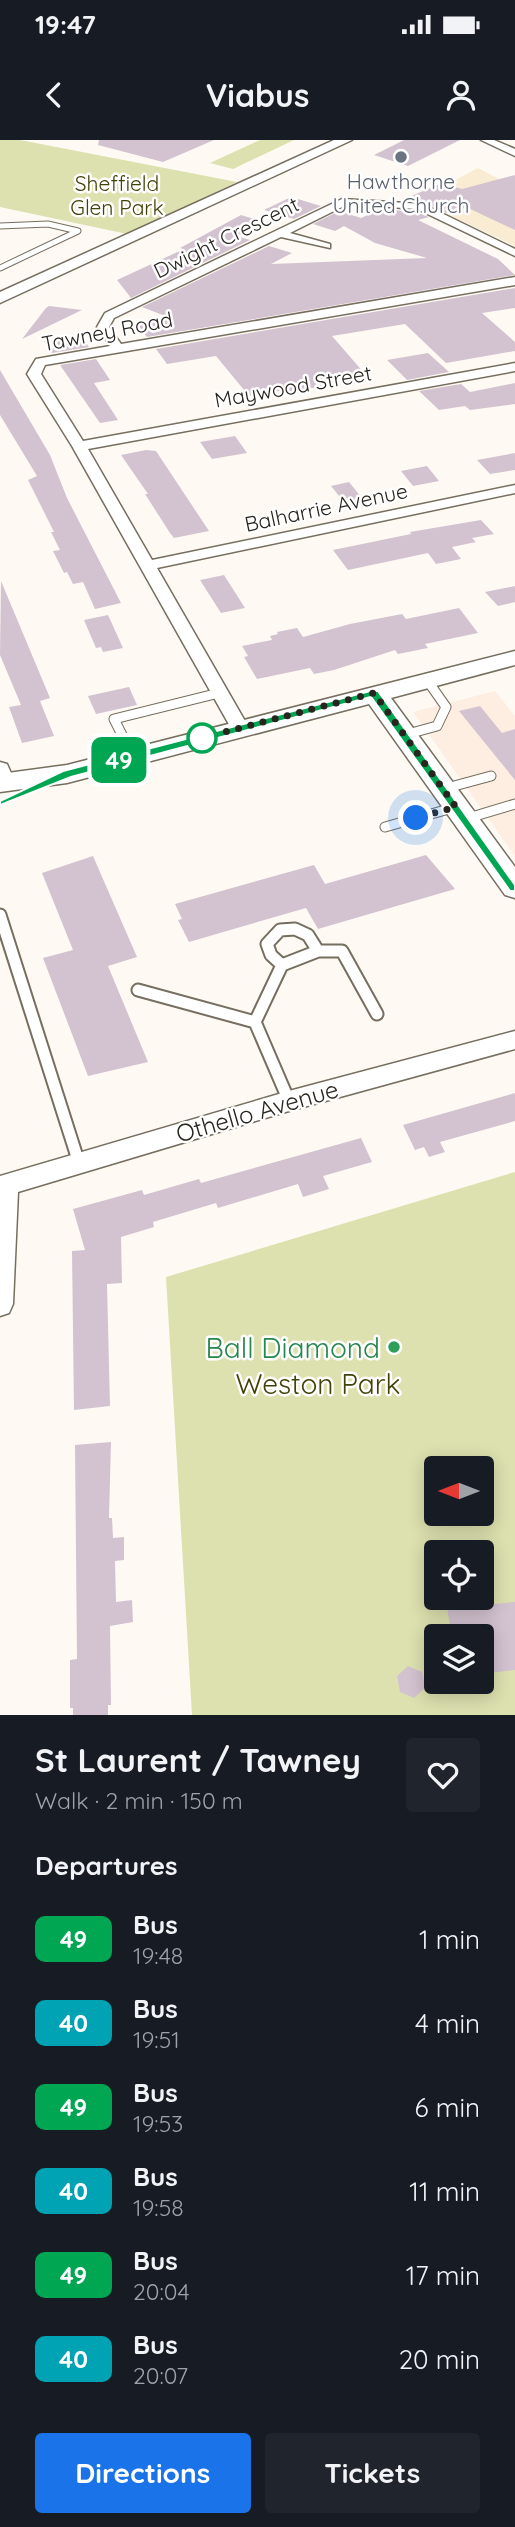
<!DOCTYPE html>
<html lang="en">
<head>
<meta charset="utf-8">
<style>
	body { margin:0; font-family:Quicksand,sans-serif; background:#20242c; color:#f1f3f6; height:100vh; display:flex; flex-direction:column; font-size:26px; white-space:nowrap }
	* { box-sizing:border-box; margin:0 }
	p { font-size:23px; color:#9ea1a6 }
	.icon { flex:none; width:38px; height:38px; fill:none; stroke:currentColor; stroke-width:2; stroke-linecap:round; stroke-linejoin:round }
	.map { position:relative; height:1575px; overflow:hidden }
	.sheet { display:flex; flex-direction:column; background:#171b24; flex:1 }
	.sheet>* { flex:none }
	.badge { padding:0 14px; border-radius:10px; font-size:24px; line-height:46px }
	.needle { width:46px; rotate:270deg }
	.controls { position:absolute; left:424px; top:1316px; display:grid; gap:14px }
	.controls a { display:grid; place-items:center; width:70px; height:70px; border-radius:7px; background:#171b24; box-shadow:0 4px 18px #0003; font-size:35px }
	.you { position:absolute; width:35px; height:35px; margin:-18px; border:5px solid #fff; border-radius:50%; background:#1a73e8; box-shadow:0 0 0 10px #1a73e833 }
	.map>.badge { position:absolute; translate:-50% -50%; box-shadow:0 0 0 4px #fff }
	h2 { padding:0 35px; font-size:26px; line-height:63px }
	.round { display:grid; place-items:center; flex:none; width:74px; height:74px; border-radius:7px; background:#20242c }
	.headline { display:flex; align-items:center; justify-content:space-between; height:119px; padding:0 35px }
	h1 { font-size:33px; font-weight:800; line-height:52px }
	.primary-button { display:flex; gap:14px; margin-top:auto; padding:14px 35px }
	.primary-button a { flex:1; height:80px; border-radius:7px; background:#1a73e8; color:#fff; font-size:28px; font-weight:800; line-height:80px; text-align:center }
	.primary-button a+a { background:#20242c; color:#f1f3f6 }
	ul { padding:0; list-style:none }
	li { display:flex; align-items:center; gap:21px; height:84px; padding:0 35px }
	li div { flex:1 }
	li b { display:block; font-size:26px }
	li em { font-style:normal }
	li .badge { min-width:77px; font-weight:700; text-align:center }
	.status { display:flex; justify-content:space-between; align-items:center; height:49px; padding:0 35px; background:#171b24; direction:ltr }
	.status svg { height:19px; fill:currentColor }
	header { display:flex; justify-content:space-between; align-items:center; height:91px; padding:0 35px; background:#171b24; font-size:32px; font-weight:800 }
	.map>svg:first-child { display:block }
	.commercial { fill:#feede1 }
	.built { fill:#f9ecd3 }
	.green { fill:#dde1af; fill-rule:evenodd }
	.building { fill:#d3c2d0 }
	.lines { fill:none; stroke-linecap:round; stroke-linejoin:round }
	.lane-far2-casing { stroke:#766e5e; stroke-width:7 }
	.lane-far1-casing { stroke:#766e5e; stroke-width:11 }
	.lane-casing { stroke:#766e5e; stroke-width:15 }
	.street-casing { stroke:#766e5e; stroke-width:3 }
	.secondary-casing { stroke:#766e5e; stroke-width:3 }
	.lane-far2 { stroke:#fff; stroke-width:5 }
	.lane-far1 { stroke:#fff; stroke-width:9 }
	.lane { stroke:#fff; stroke-width:11 }
	.street { fill:#fff; fill-rule:evenodd }
	.secondary { fill:#fff; fill-rule:evenodd }
	.line { fill:#00a651; stroke:#fff; stroke-width:2 }
	.walk { stroke:#28241e; stroke-width:7; stroke-dasharray:0 12.6 }
	.worship-dot { fill:#6b7280; stroke:#fff; stroke-width:2.5 }
	.stop-dot { fill:#fff; stroke:#00a651; stroke-width:3.5 }
	.leisure-dot { fill:#2e9e5b; stroke:#fff; stroke-width:2.5 }
	.labels { text-anchor:middle; dominant-baseline:central; stroke-width:5; stroke-linejoin:round; paint-order:stroke }
	.far-worship-label { font-size:21px; fill:#5b616d; stroke:#fff }
	.far-park-label { font-size:21px; fill:#414207; stroke:#fff }
	.far-street-label { font-size:21px; fill:#28241e; stroke:#fff }
	.street-label { font-size:24px; fill:#28241e; stroke:#fff }
	.near-leisure-label { font-size:28px; fill:#27864d; stroke:#fff; text-anchor:end }
	.near-park-label { font-size:28px; fill:#414207; stroke:#fff }
</style>
</head>
<body>
<div class="status"><b>19:47</b><svg viewBox="0 0 49 12"><path d="M0 12V9h3v3zM5 12V6h3v6zM10 12V3h3v9zM15 12V0h3v12zM26 1h20v11H26zM47 4h2v5h-2z"/></svg></div>
<header><svg class="icon" aria-label="back" viewBox="0 0 24 24"><path d="M15 5l-7 7 7 7"/></svg>Viabus<svg class="icon" aria-label="person" viewBox="0 0 24 24"><circle cx="12" cy="8" r="4"/><path d="M4 21q1-7 8-7t8 7"/></svg></header>
<div class="map">
<svg width="515" height="1575" viewBox="0 0 515 1575">
	<rect width="100%" height="100%" fill="#fefaf3"/>
	<path class="commercial" d="M495,551L515,576V716L413,572Z"/>
	<path class="built" d="M478,28L515,47V106L418,60Z"/>
	<path class="green" d="M0,0H20L237,42L127,94L0,67Z
		M260,0H294L233,29L210,23Z
		M515,1032V1575H192L166,1137ZM436,1328H481V1374H436ZM436,1412H481V1458H436ZM436,1496H481V1542H436Z"/>
	<path class="building" d="M99,0H214L163,22L98,5Z
		M404,0H460L408,26L374,15Z
		M515,35V90L466,67L446,73L424,62L402,60L442,43L462,49Z
		M291,57L321,66L294,79L264,70Z
		M381,69L416,72L429,77L418,80L498,119L515,135L147,197L137,185L173,179L142,167L269,106L292,113L271,124L427,118L375,103L344,86L335,91L313,84L339,71L361,78Z
		M241,75L265,82L237,96L250,100L131,158L117,140L184,109L180,108Z
		M515,148V168L482,173L515,202V211L446,223L405,184L332,196L365,234L321,242L324,246L287,252L285,250L249,256L216,216L167,224L156,209Z
		M49,166L82,170L22,199L46,168Z
		M80,195L89,207L52,213L44,201Z
		M428,213L449,232L407,240L387,220Z
		M96,219L110,240L94,243L118,280L100,283L60,225Z
		M0,230L50,315L67,358L121,463L95,469L83,442L73,444L67,432L64,433L53,411L60,410L51,392H54L28,340L37,336L0,275Z
		M515,243V264L470,270L465,266L439,270L419,251L461,244L470,252Z
		M235,296L247,313L212,319L200,302Z
		M146,310L156,311L209,391L174,398L170,393L145,354H148L121,315Z
		M515,313V330L490,334L477,320Z
		M427,326L439,341L413,346L401,331Z
		M349,342L362,358L344,362L331,346Z
		M481,380L494,394L472,398L476,402L452,407L461,419L436,424L428,413L348,430L333,410L411,394L410,392Z
		M224,435L245,468L221,473L200,440Z
		M1,441L50,558L40,561L54,596L22,603L9,567L21,565L0,515Z
		M515,446V462L498,466L485,452Z
		M459,468L478,493L425,504L428,508L398,514L395,510L334,530L314,534L310,528L257,539L244,517L248,516L242,506L272,500L270,496L278,494L277,492L297,488L303,497L350,484L402,474L406,479Z
		M108,475L123,508L103,512L101,507L96,508L84,480Z
		M129,547L137,565L96,574L88,556Z
		M480,566L502,593L515,589V640L459,571Z
		M426,715L455,749L318,789L306,768L189,802L178,780L182,779L175,764L314,725L325,744Z
		M93,716L137,817L108,826L148,922L88,936L43,818L73,810L42,733Z
		M515,953V981L440,1002L445,1012L429,1017L424,1007L415,1010L403,985Z
		M361,998L372,1022L323,1036L329,1049L303,1057L298,1044L218,1068L216,1063L153,1082L154,1087L121,1097L122,1143L107,1144L110,1266L74,1270L72,1111L85,1110L73,1069L142,1050L144,1055L199,1039L201,1043Z
		M111,1302L109,1378H112L113,1398L124,1397V1420L115,1421L116,1462L132,1460L133,1482L110,1486L111,1565H108V1575H73V1568H70V1520L77,1519L75,1305Z
		M515,1462V1530L481,1534V1496H452L447,1468Z
		M408,1526L422,1532L425,1548L414,1558L400,1552L397,1536Z"/>
	<g class="lines">
		<g class="lane-far2-casing">
			<path id="lane-far2" d="M0,86L48,84L78,91L0,128"/>
		</g>
		<g class="lane-far1-casing">
			<path id="lane-far1" d="M404,595L437,586L446,567L427,540
				M133,617L114,579L219,553
				M443,649L491,636
				M465,679L515,664
				M385,687L456,667"/>
		</g>
		<g class="lane-casing">
			<path id="lane" d="M0,775L79,1023
				M295,789L308,795L318,811L282,825L271,815L267,804L280,790Z
				M318,811H342L377,874
				M282,825L255,882L289,961
				M138,850L255,882"/>
		</g>
		<g class="street-casing">
			<path id="street" d="M481,0H494L515,9V16Z
				M342,59L423,64L515,109V116L417,69L348,64L290,93L330,104V108L281,97L114,178L109,187L121,204L515,137V145L45,225L41,234L83,301L515,223V231L88,309L152,420L515,345V353L157,428L249,588L240,594L231,588L72,306L27,234L36,219L110,206L97,187L105,173Z
				M0,622L7,624L15,642L13,646L0,647Z
				M515,891V909L289,971L18,1052L13,1164L9,1173L0,1176V1036L289,951Z"/>
		</g>
		<g class="secondary-casing">
			<path id="secondary" d="M334,0H352L0,163V152Z
				M515,511V525L391,558L515,727V758L505,755L369,564L67,643L0,652V634L67,625Z"/>
		</g>
		<use href="#lane-far2" class="lane-far2"/>
		<use href="#lane-far1" class="lane-far1"/>
		<use href="#lane" class="lane"/>
		<use href="#street" class="street"/>
		<use href="#secondary" class="secondary"/>
	</g>
	<path class="line" d="M370,551H378L515,745V751H510L371,557L71,637L0,665V661L63,631Z"/>
	<g class="lines">
		<path class="walk" d="M202,598L374,553L456,667L416,678"/>
	</g>
	<circle class="worship-dot" cx="401" cy="17" r="7"/>
	<circle class="stop-dot" cx="202" cy="598" r="14"/>
	<circle class="leisure-dot" cx="394" cy="1207" r="7"/>
	<g class="labels">
		<g class="far-worship-label">
			<text x="401" y="41">Hawthorne<tspan x="401" dy="24">United Church</tspan></text>
		</g>
		<g class="far-park-label">
			<text x="117" y="43">Sheffield<tspan x="117" dy="24">Glen Park</tspan></text>
		</g>
		<g class="far-street-label">
			<text transform="translate(226 97) rotate(-26)">Dwight Crescent</text>
			<text transform="translate(107 191) rotate(-11)">Tawney Road</text>
			<text transform="translate(293 246) rotate(-10)">Maywood Street</text>
			<text transform="translate(326 367) rotate(-12)">Balharrie Avenue</text>
		</g>
		<g class="street-label">
			<text transform="translate(257 971) rotate(-16)">Othello Avenue</text>
		</g>
		<g class="near-leisure-label">
			<text x="380" y="1207">Ball Diamond</text>
		</g>
		<g class="near-park-label">
			<text x="318" y="1243">Weston Park</text>
		</g>
	</g>
</svg>
<div class="controls">
<a><svg class="needle" viewBox="-14 -14 28 28"><path d="M0-13l5 13h-10z" fill="#e53935"/><path d="M0 13l5-13h-10z" fill="#9ea1a6"/></svg></a>
<a><svg class="icon" aria-label="locate" viewBox="0 0 24 24"><circle cx="12" cy="12" r="6"/><path d="M12 2v4M12 18v4M2 12h4M18 12h4"/></svg></a>
<a><svg class="icon" aria-label="layers" viewBox="0 0 24 24"><path d="M12 4l9 5-9 5-9-5zM3 14l9 5 9-5"/></svg></a>
</div>
<div class="you" style="left:416px;top:678px"></div>
<b class="badge" style="left:119px;top:620px;background:#00a651;color:#fff">49</b>
</div>
<section class="sheet">
<div class="headline"><div><h1>St Laurent / Tawney</h1><p>Walk · 2 min · 150 m</p></div><a class="round"><svg class="icon" aria-label="heart" viewBox="0 0 24 24"><path d="M12 20l-8-8c-3-5 5-10 8-4 3-6 11-1 8 4z"/></svg></a></div>
<h2>Departures</h2>
<ul>
<li><span class="badge" style="background:#00a651;color:#fff">49</span><div><b>Bus</b><p>19:48</p></div><em>1 min</em></li>
<li><span class="badge" style="background:#00a3b4;color:#fff">40</span><div><b>Bus</b><p>19:51</p></div><em>4 min</em></li>
<li><span class="badge" style="background:#00a651;color:#fff">49</span><div><b>Bus</b><p>19:53</p></div><em>6 min</em></li>
<li><span class="badge" style="background:#00a3b4;color:#fff">40</span><div><b>Bus</b><p>19:58</p></div><em>11 min</em></li>
<li><span class="badge" style="background:#00a651;color:#fff">49</span><div><b>Bus</b><p>20:04</p></div><em>17 min</em></li>
<li><span class="badge" style="background:#00a3b4;color:#fff">40</span><div><b>Bus</b><p>20:07</p></div><em>20 min</em></li>
</ul>
<div class="primary-button"><a>Directions</a><a>Tickets</a></div>
</section>
</body>
</html>
